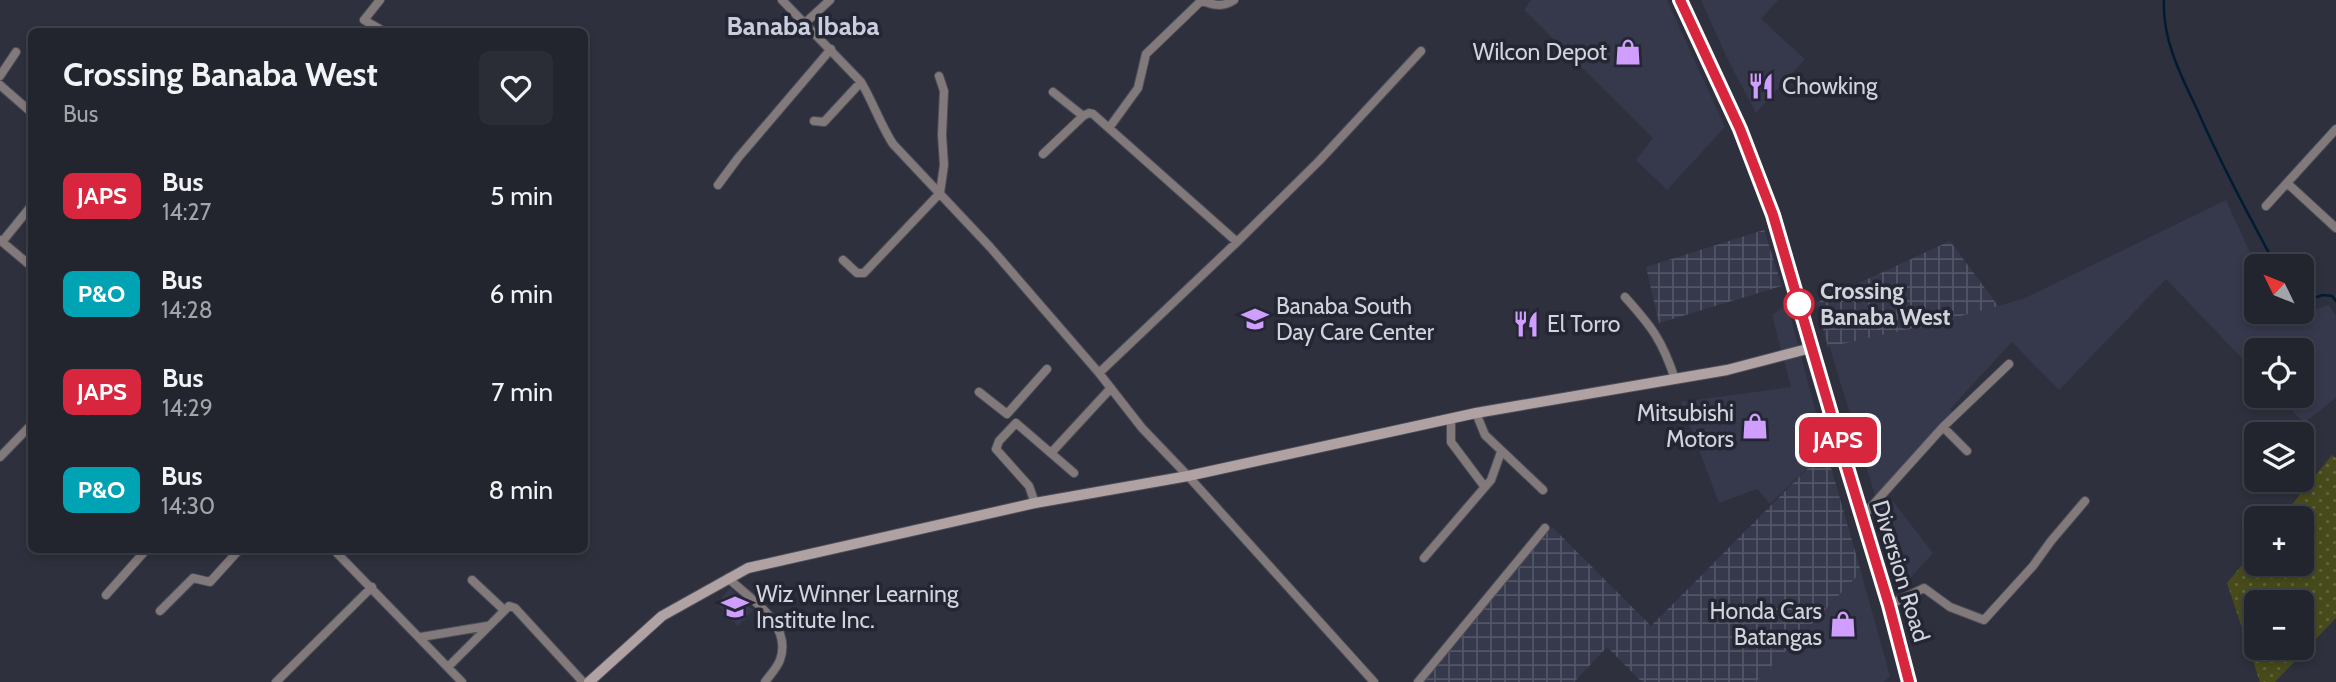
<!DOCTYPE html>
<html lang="en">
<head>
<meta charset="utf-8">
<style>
	body { margin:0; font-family:Cabin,sans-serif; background:#2a2c36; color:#f1f3f6; height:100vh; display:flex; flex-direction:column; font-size:26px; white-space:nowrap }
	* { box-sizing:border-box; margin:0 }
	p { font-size:23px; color:#a2a4aa }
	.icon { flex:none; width:38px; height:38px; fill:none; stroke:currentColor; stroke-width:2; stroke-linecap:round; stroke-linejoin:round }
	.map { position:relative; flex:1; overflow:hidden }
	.panel { position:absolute; left:28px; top:28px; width:560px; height:525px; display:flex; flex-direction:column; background:#22242e; border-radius:10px; box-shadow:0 4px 10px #0003,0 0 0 2px #3f414a }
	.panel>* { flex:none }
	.badge { padding:0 14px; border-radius:10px; font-size:24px; line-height:46px }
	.needle { width:46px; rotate:313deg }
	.controls { position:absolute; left:2244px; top:254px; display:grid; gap:14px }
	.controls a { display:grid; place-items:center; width:70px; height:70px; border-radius:10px; background:#22242e; box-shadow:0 4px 10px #0003,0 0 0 2px #3f414a; font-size:35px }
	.map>.badge { position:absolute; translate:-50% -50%; box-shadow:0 0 0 4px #fff }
	.round { display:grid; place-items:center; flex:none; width:74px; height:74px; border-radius:10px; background:#2a2c36 }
	.head { display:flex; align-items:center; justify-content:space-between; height:119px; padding:0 35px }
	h1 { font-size:33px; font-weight:700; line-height:52px }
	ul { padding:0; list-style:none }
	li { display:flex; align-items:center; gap:21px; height:98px; padding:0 35px }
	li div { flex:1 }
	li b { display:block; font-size:26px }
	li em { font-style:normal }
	li .badge { min-width:77px; font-weight:700; text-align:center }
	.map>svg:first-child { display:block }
	.built { fill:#36394c }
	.industrial { fill:url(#industrial-grid) }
	.grass { fill:url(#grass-dots); fill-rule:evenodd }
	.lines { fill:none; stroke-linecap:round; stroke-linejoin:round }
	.stream { stroke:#001c33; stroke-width:2.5 }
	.street-casing { stroke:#4c4e5a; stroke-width:10 }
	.secondary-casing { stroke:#4c4e5a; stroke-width:12 }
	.highway-casing { stroke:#4c4e5a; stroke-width:16 }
	.street { stroke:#82797a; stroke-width:8 }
	.secondary { stroke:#b0a2a3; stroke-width:10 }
	.highway { stroke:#f4dee0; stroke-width:14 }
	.line-casing { stroke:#fff; stroke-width:16 }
	.line { stroke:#d7263d; stroke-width:10 }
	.stop-dot { fill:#fff; stroke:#d7263d; stroke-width:3.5 }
	.labels { text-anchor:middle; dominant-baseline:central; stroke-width:7; stroke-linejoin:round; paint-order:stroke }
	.poi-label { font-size:23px; fill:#d2d4dc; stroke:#242633; text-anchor:start }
	.stop-label { font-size:23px; font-weight:bold; fill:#d2d4dc; stroke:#242633; text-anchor:start }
	.street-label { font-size:23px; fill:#d2d4dc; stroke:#242633 }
	.quarter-label { font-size:26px; font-weight:bold; fill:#cacdde; stroke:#242633 }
</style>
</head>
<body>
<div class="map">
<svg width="2336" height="682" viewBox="0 0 2336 682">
	<defs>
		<pattern id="industrial-grid" width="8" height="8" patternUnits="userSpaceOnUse" patternTransform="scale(1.75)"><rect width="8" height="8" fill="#36394c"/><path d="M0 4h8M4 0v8" fill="none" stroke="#525565"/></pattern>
		<pattern id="grass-dots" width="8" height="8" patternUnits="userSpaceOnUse" patternTransform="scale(1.75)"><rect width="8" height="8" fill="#474b1b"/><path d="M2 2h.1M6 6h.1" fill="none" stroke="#61643c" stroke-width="1.8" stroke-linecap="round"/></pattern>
	</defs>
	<rect width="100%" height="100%" fill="#2e303d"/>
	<path class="built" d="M1531,0H1667L1725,127L1667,190L1636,160L1653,138L1524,10Z
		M1701,0H1778L1761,19L1805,59L1756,113L1726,56Z
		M2226,200L2256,266V312H2277L2281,320L2329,305L2336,316V398L2304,423L2278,396H2301V350H2256V373L2166,279L2059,390L2012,342L1950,409L1954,414L1885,491L1933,553L1903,586L1816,303L1950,241L1998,306L2025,298Z
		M1787,304L1826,450L1770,504L1757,489L1719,503L1681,402L1791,387L1772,315Z
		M1861,572L1890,676L1884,682H1756Z
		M730,588L753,610L738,626L717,604Z"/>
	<path class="industrial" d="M1764,230L1782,286L1659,323L1646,267Z
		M1950,241L1998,306L1927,325L1828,347L1816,303Z
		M1826,450L1861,572L1756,682H1642L1607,647L1574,682H1420L1552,527L1651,626Z"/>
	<path class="grass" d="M2332,455L2336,458V618L2275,682H2260L2227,583L2256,548V564H2301V518H2281ZM2256,602H2301V648H2256Z"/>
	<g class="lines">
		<path class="stream" d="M2164,0C2162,38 2180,74 2196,107C2220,162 2248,214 2276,266
			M2301,302L2323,295L2332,296L2336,301"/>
		<g class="street-casing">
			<path id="street" d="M380,0L364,20L385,32
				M782,0L861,82C873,102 880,124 893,144L990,247L1099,373L1142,428L1188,476L1374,682
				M1200,0C1213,5 1222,8 1234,0
				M805,23L830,0
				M0,76L16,52
				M0,85L32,113
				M1053,92L1083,116
				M814,121L824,122L861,82
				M1109,128L1138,88L1146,54L1201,1
				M1043,154L1083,116L1089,113L1093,114L1237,242
				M2287,183L2336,228
				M718,185L738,158L831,49
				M2266,206L2336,129
				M0,240L32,267
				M2,242L32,205
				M843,260L857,273H864L940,193L944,165L942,135L944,91L939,76
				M1625,297C1652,327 1662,340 1675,379
				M1099,373L1237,242L1319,161L1421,51
				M979,392L1007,414L1047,369
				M1476,413L1485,435L1543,490
				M1451,418V442L1484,486
				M1943,427L1967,451
				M1051,453L1111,388
				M0,457L32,424
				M1035,503L1029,486L996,449L999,441L1016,423L1074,473
				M1862,517L1943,427L2009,364
				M334,550L462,682
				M1424,558L1491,480L1501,452
				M728,578C750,599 793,624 780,660C777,668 770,675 765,682
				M472,580L504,610
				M106,595L146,550
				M1889,605L1924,588L1950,607L1984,620L2033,566L2051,541L2085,501
				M160,611L193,578L210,582L239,550
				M421,637L487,626
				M448,667L509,606L515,608L583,682
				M276,682L372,587
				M1418,682L1545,528"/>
		</g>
		<g class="secondary-casing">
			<path id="secondary" d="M589,682L662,616L748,568L1035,503L1188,476L1476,413L1727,370L1811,348"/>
		</g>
		<g class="highway-casing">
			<path id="highway" d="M1680,0L1740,129L1773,215L1811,348L1889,605L1909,682"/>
		</g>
		<use href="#street" class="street"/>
		<use href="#secondary" class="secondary"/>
		<use href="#highway" class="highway"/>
	</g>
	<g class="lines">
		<g class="line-casing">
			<path id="line" d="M1680,0L1740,129L1773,215L1839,441L1889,605L1909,682"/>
		</g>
		<use href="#line" class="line"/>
	</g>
	<defs>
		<g id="shop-bare" transform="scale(2.1)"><path d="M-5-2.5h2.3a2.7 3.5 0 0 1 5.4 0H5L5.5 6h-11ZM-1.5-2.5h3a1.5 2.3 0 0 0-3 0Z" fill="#cf9eff" stroke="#242633" stroke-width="2.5" paint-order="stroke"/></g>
		<g id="restaurant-bare" transform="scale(2.1)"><path d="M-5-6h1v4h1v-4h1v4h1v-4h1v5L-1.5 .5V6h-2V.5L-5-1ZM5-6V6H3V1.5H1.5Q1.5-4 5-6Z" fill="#cf9eff" stroke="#242633" stroke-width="2.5" paint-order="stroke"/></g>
		<g id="school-bare" transform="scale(2.1)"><path d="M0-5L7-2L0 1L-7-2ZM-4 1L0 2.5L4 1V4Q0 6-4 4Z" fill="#cf9eff" stroke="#242633" stroke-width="2.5" paint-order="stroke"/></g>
	</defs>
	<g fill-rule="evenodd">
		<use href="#shop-bare" x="1628" y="52"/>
		<use href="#restaurant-bare" x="1761" y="86"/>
		<use href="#school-bare" x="1255" y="319"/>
		<use href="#restaurant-bare" x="1526" y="324"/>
		<use href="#shop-bare" x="1755" y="426"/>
		<use href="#school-bare" x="735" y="607"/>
		<use href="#shop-bare" x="1843" y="624"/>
	</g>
	<circle class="stop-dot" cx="1799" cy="304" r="14"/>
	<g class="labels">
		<g class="poi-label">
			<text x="1607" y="52" text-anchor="end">Wilcon Depot</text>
			<text x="1782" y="86">Chowking</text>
			<text x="1276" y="306">Banaba South<tspan x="1276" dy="26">Day Care Center</tspan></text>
			<text x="1547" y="324">El Torro</text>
			<text x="1734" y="413" text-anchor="end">Mitsubishi<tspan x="1734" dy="26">Motors</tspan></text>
			<text x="756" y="594">Wiz Winner Learning<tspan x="756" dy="26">Institute Inc.</tspan></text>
			<text x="1822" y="611" text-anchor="end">Honda Cars<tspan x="1822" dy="26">Batangas</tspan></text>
		</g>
		<g class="stop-label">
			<text x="1820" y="291">Crossing<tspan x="1820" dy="26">Banaba West</tspan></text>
		</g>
		<g class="street-label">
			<text transform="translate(1901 571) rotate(73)">Diversion Road</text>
		</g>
		<g class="quarter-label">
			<text x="803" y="26">Banaba Ibaba</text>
		</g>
	</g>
</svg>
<div class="controls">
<a><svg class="needle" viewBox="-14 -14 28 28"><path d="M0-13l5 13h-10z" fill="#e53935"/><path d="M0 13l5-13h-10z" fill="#a2a4aa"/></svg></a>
<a><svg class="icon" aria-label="locate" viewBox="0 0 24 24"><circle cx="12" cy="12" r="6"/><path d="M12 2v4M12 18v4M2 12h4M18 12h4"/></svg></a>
<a><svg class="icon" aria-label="layers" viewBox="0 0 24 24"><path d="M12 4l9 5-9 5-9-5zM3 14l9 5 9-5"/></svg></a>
<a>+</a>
<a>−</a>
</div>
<b class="badge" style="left:1838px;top:440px;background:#d7263d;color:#fff">JAPS</b>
<section class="panel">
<div class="head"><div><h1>Crossing Banaba West</h1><p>Bus</p></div><a class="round"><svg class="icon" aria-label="heart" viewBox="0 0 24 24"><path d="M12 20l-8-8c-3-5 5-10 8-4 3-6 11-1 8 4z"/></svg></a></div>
<ul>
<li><span class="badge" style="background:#d7263d;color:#fff">JAPS</span><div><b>Bus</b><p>14:27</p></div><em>5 min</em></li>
<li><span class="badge" style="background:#00a3b4;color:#fff">P&amp;O</span><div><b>Bus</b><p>14:28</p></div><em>6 min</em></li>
<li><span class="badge" style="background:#d7263d;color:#fff">JAPS</span><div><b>Bus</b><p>14:29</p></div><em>7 min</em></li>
<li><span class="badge" style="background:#00a3b4;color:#fff">P&amp;O</span><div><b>Bus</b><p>14:30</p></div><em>8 min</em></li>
</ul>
</section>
</div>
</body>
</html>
